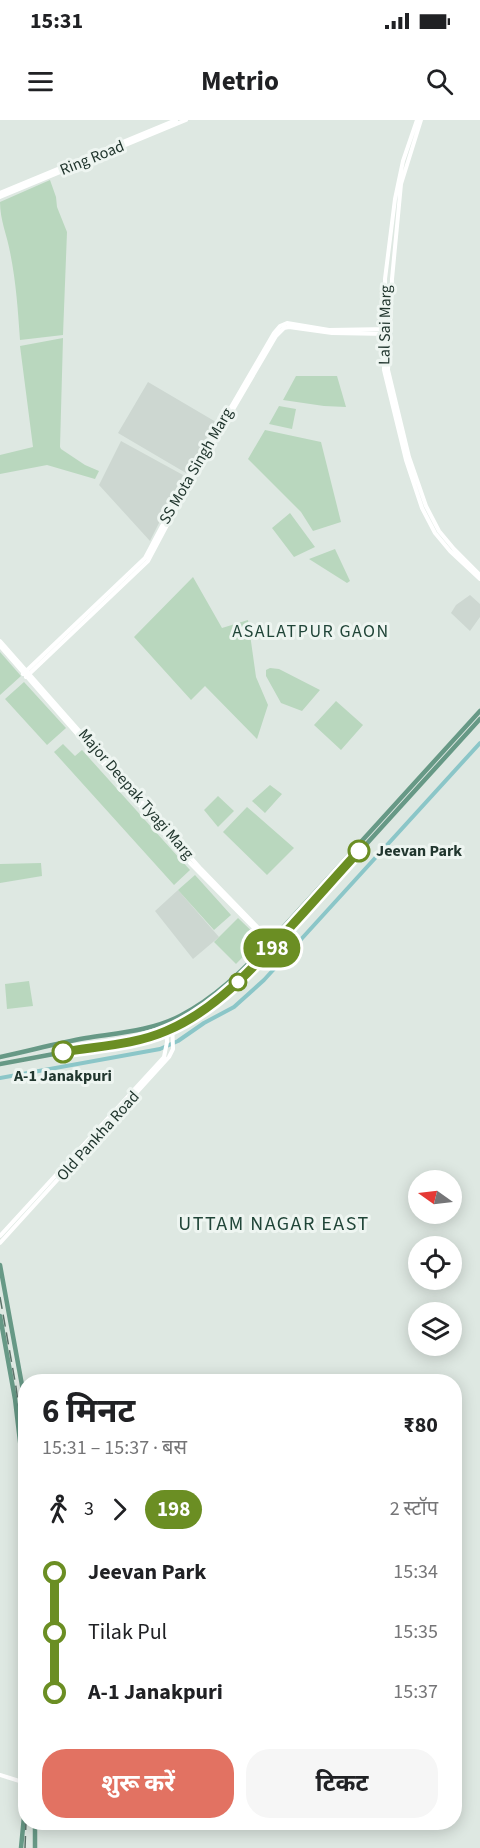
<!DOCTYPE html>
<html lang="hi">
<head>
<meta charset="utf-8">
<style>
	body { margin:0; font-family:"Source Sans 3","Noto Sans Devanagari",sans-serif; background:#f6f6f6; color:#202124; height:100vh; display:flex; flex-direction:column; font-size:22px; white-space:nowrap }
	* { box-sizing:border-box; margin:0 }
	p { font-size:20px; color:#757577 }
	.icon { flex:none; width:33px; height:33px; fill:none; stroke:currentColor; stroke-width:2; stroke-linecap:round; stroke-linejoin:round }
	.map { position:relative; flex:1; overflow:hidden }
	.drawer { position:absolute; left:18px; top:1254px; width:444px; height:456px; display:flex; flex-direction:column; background:#fff; border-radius:24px; box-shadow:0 3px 15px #0003 }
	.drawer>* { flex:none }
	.badge { padding:0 12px; border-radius:20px; font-size:21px; line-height:39px }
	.needle { width:39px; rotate:284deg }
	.controls { position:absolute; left:408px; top:1050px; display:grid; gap:12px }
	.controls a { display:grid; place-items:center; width:54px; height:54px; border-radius:50%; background:#fff; box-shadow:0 3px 15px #0003; font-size:30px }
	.map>.badge { position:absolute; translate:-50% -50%; box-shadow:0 0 0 3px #fff }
	.legs { display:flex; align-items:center; gap:9px; height:66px; padding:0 24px; font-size:20px }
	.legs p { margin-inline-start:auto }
	.summary { display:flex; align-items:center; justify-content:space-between; height:102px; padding:0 24px }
	h1 { font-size:33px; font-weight:700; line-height:45px }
	.cta { display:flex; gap:12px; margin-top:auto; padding:12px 24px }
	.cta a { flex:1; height:69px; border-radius:24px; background:#e27262; color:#fff; font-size:24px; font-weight:700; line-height:69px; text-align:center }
	.cta a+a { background:#f6f6f6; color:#202124 }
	ul { padding:0 24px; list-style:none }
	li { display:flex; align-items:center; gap:21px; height:60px; font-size:22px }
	li i { display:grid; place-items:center; width:9px; height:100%; margin:0 8px; background:currentColor }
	li i::after { content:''; width:15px; height:15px; margin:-8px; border:4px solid; border-radius:50%; background:#fff }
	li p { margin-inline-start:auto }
	li:first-child i { background:linear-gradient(#0000 50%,currentColor 0) }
	li:last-child i { background:linear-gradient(currentColor 50%,#0000 0) }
	.status { display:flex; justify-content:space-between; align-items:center; height:42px; padding:0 30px; background:#fff; direction:ltr }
	.status svg { height:16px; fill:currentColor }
	header { display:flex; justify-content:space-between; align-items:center; height:78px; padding:0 24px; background:#fff; font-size:27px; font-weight:700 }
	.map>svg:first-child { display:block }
	.built { fill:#cdd7d1 }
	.green { fill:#b9d7be }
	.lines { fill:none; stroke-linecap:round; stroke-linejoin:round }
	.canal { stroke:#8bc6c8; stroke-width:4 }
	.minor { stroke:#fff; stroke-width:4 }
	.major { stroke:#679986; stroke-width:4.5 }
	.rail { stroke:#5b7269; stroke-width:1.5; stroke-dasharray:12 6; stroke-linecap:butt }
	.line-1-casing { stroke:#fff; stroke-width:14 }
	.line-1 { stroke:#6b8e23; stroke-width:9 }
	.stop-1-dot { fill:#fff; stroke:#6b8e23; stroke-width:3 }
	.labels { text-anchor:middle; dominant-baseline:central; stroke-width:6; stroke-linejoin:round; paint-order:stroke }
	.street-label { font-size:16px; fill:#21362e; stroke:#eef5f1 }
	.stop-label { font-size:16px; font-weight:bold; fill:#21362e; stroke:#eef5f1; text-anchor:start }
	.neighbourhood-label { font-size:18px; letter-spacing:1.5px; fill:#204538; stroke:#eef5f1 }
	.quarter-label { font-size:20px; letter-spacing:1.5px; fill:#204538; stroke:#eef5f1 }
</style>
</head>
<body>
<div class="status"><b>15:31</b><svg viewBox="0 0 49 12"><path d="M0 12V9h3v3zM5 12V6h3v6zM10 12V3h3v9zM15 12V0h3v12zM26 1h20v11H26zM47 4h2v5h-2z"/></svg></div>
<header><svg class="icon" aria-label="menu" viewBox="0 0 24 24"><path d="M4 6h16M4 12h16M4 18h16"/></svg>Metrio<svg class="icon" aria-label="search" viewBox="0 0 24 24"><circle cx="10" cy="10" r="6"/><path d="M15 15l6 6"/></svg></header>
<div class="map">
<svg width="480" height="1728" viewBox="0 0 480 1728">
	<rect width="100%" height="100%" fill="#dee8e2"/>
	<path class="built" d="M148,262L216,302L186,353L118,313Z
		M121,321L183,355L150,421L99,365Z
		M470,475L480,484V497L470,511L451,493L456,485Z
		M178,770L219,817L193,839L155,791Z"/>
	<path class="green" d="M50,60L56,77L57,87L67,112L63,215L20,220C18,191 16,161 10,132C7,115 0,100 0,82Z
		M63,218L60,327L61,329L85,345L99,351L95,359L47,345L0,354V335L33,327L20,226Z
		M296,256H337L346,287L324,286L283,280Z
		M279,286L296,289L292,309L269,304Z
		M265,310L321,322L341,402L313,411L301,392L248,339Z
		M290,393L315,427L294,437L272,408Z
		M335,429L350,461L347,463L309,439Z
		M193,457L222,508L248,500L256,557L268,585L257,619L205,566L191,580L134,517Z
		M0,532L21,556L0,575Z
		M270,548L279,549L320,570L302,591L281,583L266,556V550Z
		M24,562L66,608L47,625L5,579Z
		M336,581L363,605L341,630L314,605Z
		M63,624L75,636L82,630L190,750L174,765L54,632Z
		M270,665L282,674L265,693L252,681Z
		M218,676L234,691L218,707L204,690Z
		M247,687L294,728L267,755L223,712Z
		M41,743L42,756L0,763V744Z
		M195,755L231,795L214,810L178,770Z
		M238,798L260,819L236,844L214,822Z
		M29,861L33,886L7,889L5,864Z"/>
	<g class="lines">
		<path class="canal" d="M0,958L160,929L178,921L204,903L234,887L264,860L480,623"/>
		<path class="minor" d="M417,0L403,41L395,79L385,159L384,250L406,340L422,388L435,413L450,431L480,459
			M421,0L401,64L392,159L388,250L409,337L426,386L439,411L454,429L480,455
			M0,73L176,0
			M0,77L186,0
			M0,521L201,749L271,821
			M0,526L190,743L269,823
			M23,554L145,438L162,406L274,213L280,206L287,203L329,210L389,209
			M26,557L148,441L183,375L276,216L284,208L289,207L332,213L389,214
			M0,1116L164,937L167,922L166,902
			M0,1123L169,937L173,929L172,900
			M0,1655L26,1663"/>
		<path class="major" d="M0,937C29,931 57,923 86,918C117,913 151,911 180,896C215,878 242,851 269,823L480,591
			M0,944L97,926L127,922L165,912L225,874L261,840L480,599
			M0,1145L26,1287
			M0,1196L15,1279L26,1372
			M21,1728L26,1676
			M35,1728V1702"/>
		<path class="rail" d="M0,1177L16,1267L26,1339
			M25,1728L26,1702"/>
	</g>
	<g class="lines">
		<g class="line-1-casing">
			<path id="line-1" d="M63,932C97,926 134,925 166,911C217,890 258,843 294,803C316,779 337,755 359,731"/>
		</g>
		<use href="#line-1" class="line-1"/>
	</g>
	<g class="stop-1-dot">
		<circle cx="359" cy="731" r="10"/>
		<circle cx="238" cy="862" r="8"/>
		<circle cx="63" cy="932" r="10"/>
	</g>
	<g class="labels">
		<g class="street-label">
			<text transform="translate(92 38) rotate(-22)">Ring Road</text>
			<text transform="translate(385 205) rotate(-89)">Lal Sai Marg</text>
			<text transform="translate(196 346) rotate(-60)">SS Mota Singh Marg</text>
			<text transform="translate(136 674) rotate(49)">Major Deepak Tyagi Marg</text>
			<text transform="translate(98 1016) rotate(-48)">Old Pankha Road</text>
		</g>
		<g class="stop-label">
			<text x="376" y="731">Jeevan Park</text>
			<text x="63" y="956" text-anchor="middle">A-1 Janakpuri</text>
		</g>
		<g class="neighbourhood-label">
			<text x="311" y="511">ASALATPUR GAON</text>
		</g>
		<g class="quarter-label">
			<text x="274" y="1104">UTTAM NAGAR EAST</text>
		</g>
	</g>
</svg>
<div class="controls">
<a><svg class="needle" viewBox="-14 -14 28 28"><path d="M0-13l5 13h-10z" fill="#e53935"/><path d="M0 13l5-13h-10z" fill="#757577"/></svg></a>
<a><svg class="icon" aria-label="locate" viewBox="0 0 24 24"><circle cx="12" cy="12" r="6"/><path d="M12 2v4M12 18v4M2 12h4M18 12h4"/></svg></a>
<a><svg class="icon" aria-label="layers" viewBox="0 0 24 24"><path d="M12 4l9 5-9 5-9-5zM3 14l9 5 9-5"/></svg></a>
</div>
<b class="badge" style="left:272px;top:828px;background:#6b8e23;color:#fff">198</b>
<section class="drawer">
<div class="summary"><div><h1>6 मिनट</h1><p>15:31 – 15:37 · बस</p></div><b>₹80</b></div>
<div class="legs"><svg class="icon" aria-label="walk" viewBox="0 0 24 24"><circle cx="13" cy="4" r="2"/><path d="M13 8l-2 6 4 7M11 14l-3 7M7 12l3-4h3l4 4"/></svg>3<svg class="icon" aria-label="forward" viewBox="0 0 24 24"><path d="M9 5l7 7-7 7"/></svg><b class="badge" style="background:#6b8e23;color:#fff">198</b><p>2 स्टॉप</p></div>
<ul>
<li><i style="color:#6b8e23"></i><b>Jeevan Park</b><p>15:34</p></li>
<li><i style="color:#6b8e23"></i><span>Tilak Pul</span><p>15:35</p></li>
<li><i style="color:#6b8e23"></i><b>A-1 Janakpuri</b><p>15:37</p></li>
</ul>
<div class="cta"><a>शुरू करें</a><a>टिकट</a></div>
</section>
</div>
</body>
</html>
